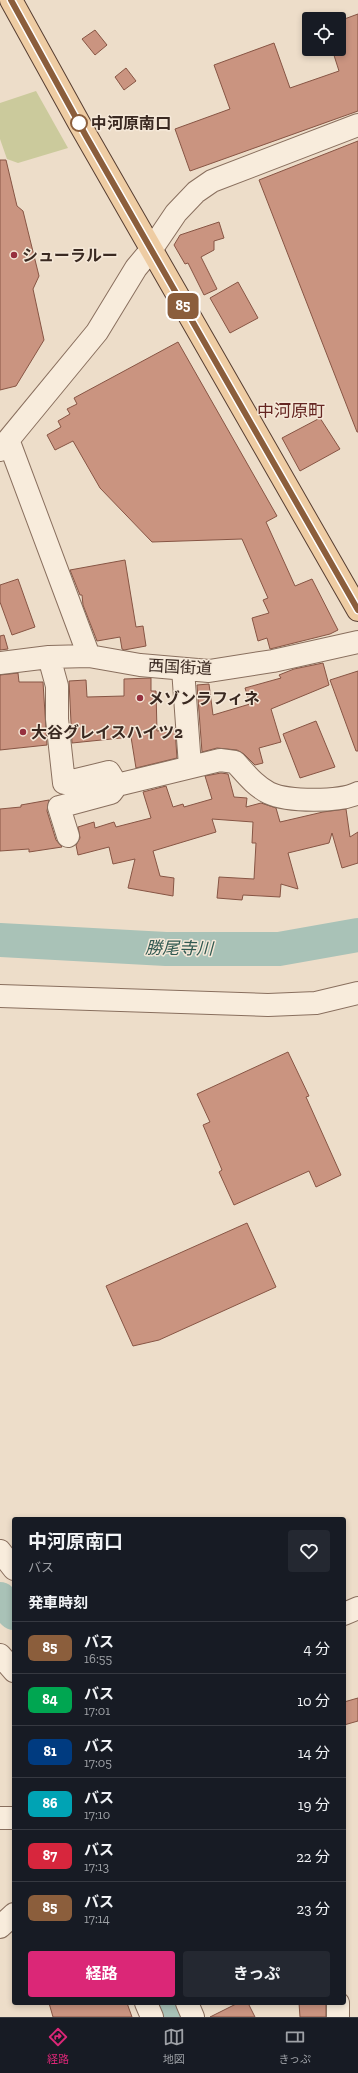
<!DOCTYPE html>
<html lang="ja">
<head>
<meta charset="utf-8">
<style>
	body { margin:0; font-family:"Zilla Slab","Noto Sans JP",serif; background:#242831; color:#f1f3f6; height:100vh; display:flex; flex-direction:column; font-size:15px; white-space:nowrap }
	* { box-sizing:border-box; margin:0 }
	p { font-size:13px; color:#9ea1a6 }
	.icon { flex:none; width:22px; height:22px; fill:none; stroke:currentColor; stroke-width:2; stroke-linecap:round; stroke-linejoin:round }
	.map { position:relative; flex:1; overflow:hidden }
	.details { position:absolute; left:12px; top:1517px; width:334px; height:488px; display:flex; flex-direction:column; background:#171b24; border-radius:4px; box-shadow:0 2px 6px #0003 }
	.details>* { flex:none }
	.badge { padding:0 8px; border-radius:6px; font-size:14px; line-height:26px }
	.fabs { position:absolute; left:302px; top:12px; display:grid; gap:8px }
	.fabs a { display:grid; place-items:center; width:44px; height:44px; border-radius:4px; background:#171b24; box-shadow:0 2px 6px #0003; font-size:20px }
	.map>.badge { position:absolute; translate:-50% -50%; box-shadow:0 0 0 2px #fff }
	h2 { padding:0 16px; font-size:15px; line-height:36px }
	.round { display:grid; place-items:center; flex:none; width:42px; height:42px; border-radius:4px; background:#242831 }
	.summary { display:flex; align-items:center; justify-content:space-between; height:68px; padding:0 16px }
	h1 { font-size:19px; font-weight:700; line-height:30px }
	.button { display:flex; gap:8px; margin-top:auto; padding:8px 16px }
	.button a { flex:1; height:46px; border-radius:4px; background:#db2777; color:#fff; font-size:16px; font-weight:700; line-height:46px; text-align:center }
	.button a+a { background:#242831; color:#f1f3f6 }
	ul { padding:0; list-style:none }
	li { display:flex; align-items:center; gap:12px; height:52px; padding:0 16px; border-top:1px solid #363941 }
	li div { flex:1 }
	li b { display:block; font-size:15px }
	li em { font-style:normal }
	li .badge { min-width:44px; font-weight:700; text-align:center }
	.tab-bar { display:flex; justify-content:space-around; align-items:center; height:56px; border-top:1px solid #363941; background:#171b24; font-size:11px; color:#9ea1a6 }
	.tab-bar a { display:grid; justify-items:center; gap:2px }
	.tab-bar .on { color:#db2777 }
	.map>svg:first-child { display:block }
	.green { fill:#cbca9c }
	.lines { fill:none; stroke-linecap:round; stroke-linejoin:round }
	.river { stroke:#a9c2b7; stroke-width:34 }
	.building { fill:#ca9480; stroke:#875544 }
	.minor-casing { stroke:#896f5e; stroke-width:24 }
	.major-casing { stroke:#573e32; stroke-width:24 }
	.minor { stroke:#f8ecdc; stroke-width:22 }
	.major { stroke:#eecca3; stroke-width:22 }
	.line-casing { stroke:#fff; stroke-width:9 }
	.line { stroke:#8b5e3c; stroke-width:6 }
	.stop-dot { fill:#fff; stroke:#8b5e3c; stroke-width:2 }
	.poi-dot { fill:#96303f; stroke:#f5e8d8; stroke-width:1.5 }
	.labels { text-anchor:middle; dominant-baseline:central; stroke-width:3; stroke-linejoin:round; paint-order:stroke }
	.stop-label { font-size:16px; font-weight:bold; fill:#3a2921; stroke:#f5e8d8; text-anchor:start }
	.poi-label { font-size:16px; font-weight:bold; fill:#3a2921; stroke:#f5e8d8; text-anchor:start }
	.street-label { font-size:16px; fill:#3a2921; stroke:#f5e8d8 }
	.neighbourhood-label { font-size:17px; fill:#652622; stroke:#f5e8d8 }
	.water-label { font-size:17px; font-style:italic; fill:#315951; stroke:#f5e8d8 }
</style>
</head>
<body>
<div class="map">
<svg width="358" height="2017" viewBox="0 0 358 2017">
	<rect width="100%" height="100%" fill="#edddc9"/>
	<path class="green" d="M36,91L68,148L18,163L7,159L0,139V103Z"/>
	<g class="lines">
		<path class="river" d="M0,940L166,949H279L358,935
			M0,1599L14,1613
			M162,2003L167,2017"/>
	</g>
	<path class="building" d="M358,14V111L190,171L175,129L230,109L214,65L274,43L290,88L339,71L332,49H339V21Z
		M95,30L107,45L95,55L82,39Z
		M126,68L136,81L124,90L115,77Z
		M358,141V432H357L259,180Z
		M0,160H6L17,206L23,211L39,276L33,289L44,340L16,386L0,390Z
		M219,222L224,238L214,241V250L201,257L217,289L204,295L188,263L185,264L174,245L180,235Z
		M238,282L258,318L230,333L210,298Z
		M178,342L277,516L266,522L295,586L312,579L338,630L330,634L270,649L267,638L258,641L252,618L269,613L263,600L268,598L242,539L152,542L100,488L73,441L55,450L47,435L61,427L58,421L70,414L67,409L77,404L74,398Z
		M320,418L340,449L300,471L282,438Z
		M125,560L136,627L143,626L146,646L124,650L122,649L120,637L97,641L83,605L82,595H80L70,570Z
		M18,579L35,627L12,635L0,602V585Z
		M4,635L8,649L0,650V636Z
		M323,663L329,685L271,709L281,742L259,748L263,763L255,765L244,754L237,750L217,748L202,752L197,685L209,684L213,715L250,704L245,688L281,678L279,675L294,669Z
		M358,671V751H356L330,680Z
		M18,673L19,682H43L47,745L0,750V675Z
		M151,678V691H156L157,731L175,729L177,758L136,768L131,737L72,743L69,681L86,680L87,697L124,696V679Z
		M316,721L335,767L300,778L283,734Z
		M221,773L228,774L234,797L247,798L246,807L261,803L276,808L280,822L323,812L346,809L350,837L358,832V863L342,868L332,833L329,843L288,853L298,889L281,884L280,897L243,895L242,900L217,898L219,877L254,879L256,843H252L253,822L212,819L216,832L153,851L160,876L174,878L173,896L128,888L135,859L113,864L109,847L78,855L76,845L80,838L78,827L94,822L95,828L114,822L116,827L151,818L143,792L166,786L173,807L183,804L184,807L212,799L205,776Z
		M49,800L47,811L56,840L62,847L29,852V849L0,851V809L21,807V805Z
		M288,1052L309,1096L306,1097L341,1175L316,1187L309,1171L234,1205L219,1172L222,1170L203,1125L210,1122L197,1094Z
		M247,1223L276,1287L159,1340L133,1346L106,1286Z
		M358,1698V1721L344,1725V1702Z
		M49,2003H127L132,2017H53Z
		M238,2003H248L255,2017H210Z
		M299,2003H326V2017H300Z"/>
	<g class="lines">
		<g class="minor-casing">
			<path id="minor" d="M9,442L89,656
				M0,450L97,332L136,268L151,250L176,213L196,192L212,181L358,125
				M49,657L57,686V719L64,783L109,772L117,785
				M0,663L49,657L89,656L140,665L209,671L273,661L358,642
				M183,669L190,766
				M68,836L59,807L111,793L117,785L220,760L235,762C246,774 255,786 269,793C288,802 340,802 358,793
				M0,996L268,1005L316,1003L358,993
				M0,1551L14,1569
				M344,1614L358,1608
				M0,1655L14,1671
				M0,1818H14
				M0,1927L14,1914
				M146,2003L152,2017
				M187,2003L193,2017
				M338,2017V2003"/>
		</g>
		<g class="major-casing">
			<path id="major" d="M11,0L79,123L358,610"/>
		</g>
		<use href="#minor" class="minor"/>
		<use href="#major" class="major"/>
	</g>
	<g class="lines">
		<g class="line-casing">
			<path id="line" d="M11,0L86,136L358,610"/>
		</g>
		<use href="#line" class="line"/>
	</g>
	<circle class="stop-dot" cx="79" cy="123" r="8"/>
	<g class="poi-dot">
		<circle cx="14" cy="255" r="4"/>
		<circle cx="140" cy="698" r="4"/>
		<circle cx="23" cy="732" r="4"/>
	</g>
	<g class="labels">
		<g class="stop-label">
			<text x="91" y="123">中河原南口</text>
		</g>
		<g class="poi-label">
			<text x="22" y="255">シューラルー</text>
			<text x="148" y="698">メゾンラフィネ</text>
			<text x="31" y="732">大谷グレイスハイツ2</text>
		</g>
		<g class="street-label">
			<text transform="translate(180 667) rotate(3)">西国街道</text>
		</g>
		<g class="neighbourhood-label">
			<text x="291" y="411">中河原町</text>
		</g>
		<g class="water-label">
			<text transform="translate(179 948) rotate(1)">勝尾寺川</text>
		</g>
	</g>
</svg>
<div class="fabs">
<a><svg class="icon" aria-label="locate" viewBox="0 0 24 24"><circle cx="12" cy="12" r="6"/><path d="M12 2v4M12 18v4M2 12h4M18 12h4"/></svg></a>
</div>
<b class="badge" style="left:183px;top:306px;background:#8b5e3c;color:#fff">85</b>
<section class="details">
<div class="summary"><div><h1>中河原南口</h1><p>バス</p></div><a class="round"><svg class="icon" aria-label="heart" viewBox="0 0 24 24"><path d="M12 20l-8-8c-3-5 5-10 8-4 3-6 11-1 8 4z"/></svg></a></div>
<h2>発車時刻</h2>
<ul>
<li><span class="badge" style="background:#8b5e3c;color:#fff">85</span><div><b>バス</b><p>16:55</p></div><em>4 分</em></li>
<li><span class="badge" style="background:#00a651;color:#fff">84</span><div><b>バス</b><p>17:01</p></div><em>10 分</em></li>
<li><span class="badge" style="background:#003b80;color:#fff">81</span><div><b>バス</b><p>17:05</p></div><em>14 分</em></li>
<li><span class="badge" style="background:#00a3b4;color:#fff">86</span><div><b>バス</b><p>17:10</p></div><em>19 分</em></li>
<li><span class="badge" style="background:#d7263d;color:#fff">87</span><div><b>バス</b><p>17:13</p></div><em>22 分</em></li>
<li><span class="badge" style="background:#8b5e3c;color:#fff">85</span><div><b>バス</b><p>17:14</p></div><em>23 分</em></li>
</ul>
<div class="button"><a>経路</a><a>きっぷ</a></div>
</section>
</div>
<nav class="tab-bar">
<a class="on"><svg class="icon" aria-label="directions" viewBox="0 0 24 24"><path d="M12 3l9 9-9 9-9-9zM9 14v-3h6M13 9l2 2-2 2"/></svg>経路</a>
<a><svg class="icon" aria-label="map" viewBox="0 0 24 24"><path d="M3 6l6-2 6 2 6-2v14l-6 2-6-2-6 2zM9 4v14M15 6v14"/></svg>地図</a>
<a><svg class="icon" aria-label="tickets" viewBox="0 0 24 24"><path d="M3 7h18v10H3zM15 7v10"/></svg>きっぷ</a>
</nav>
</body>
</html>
